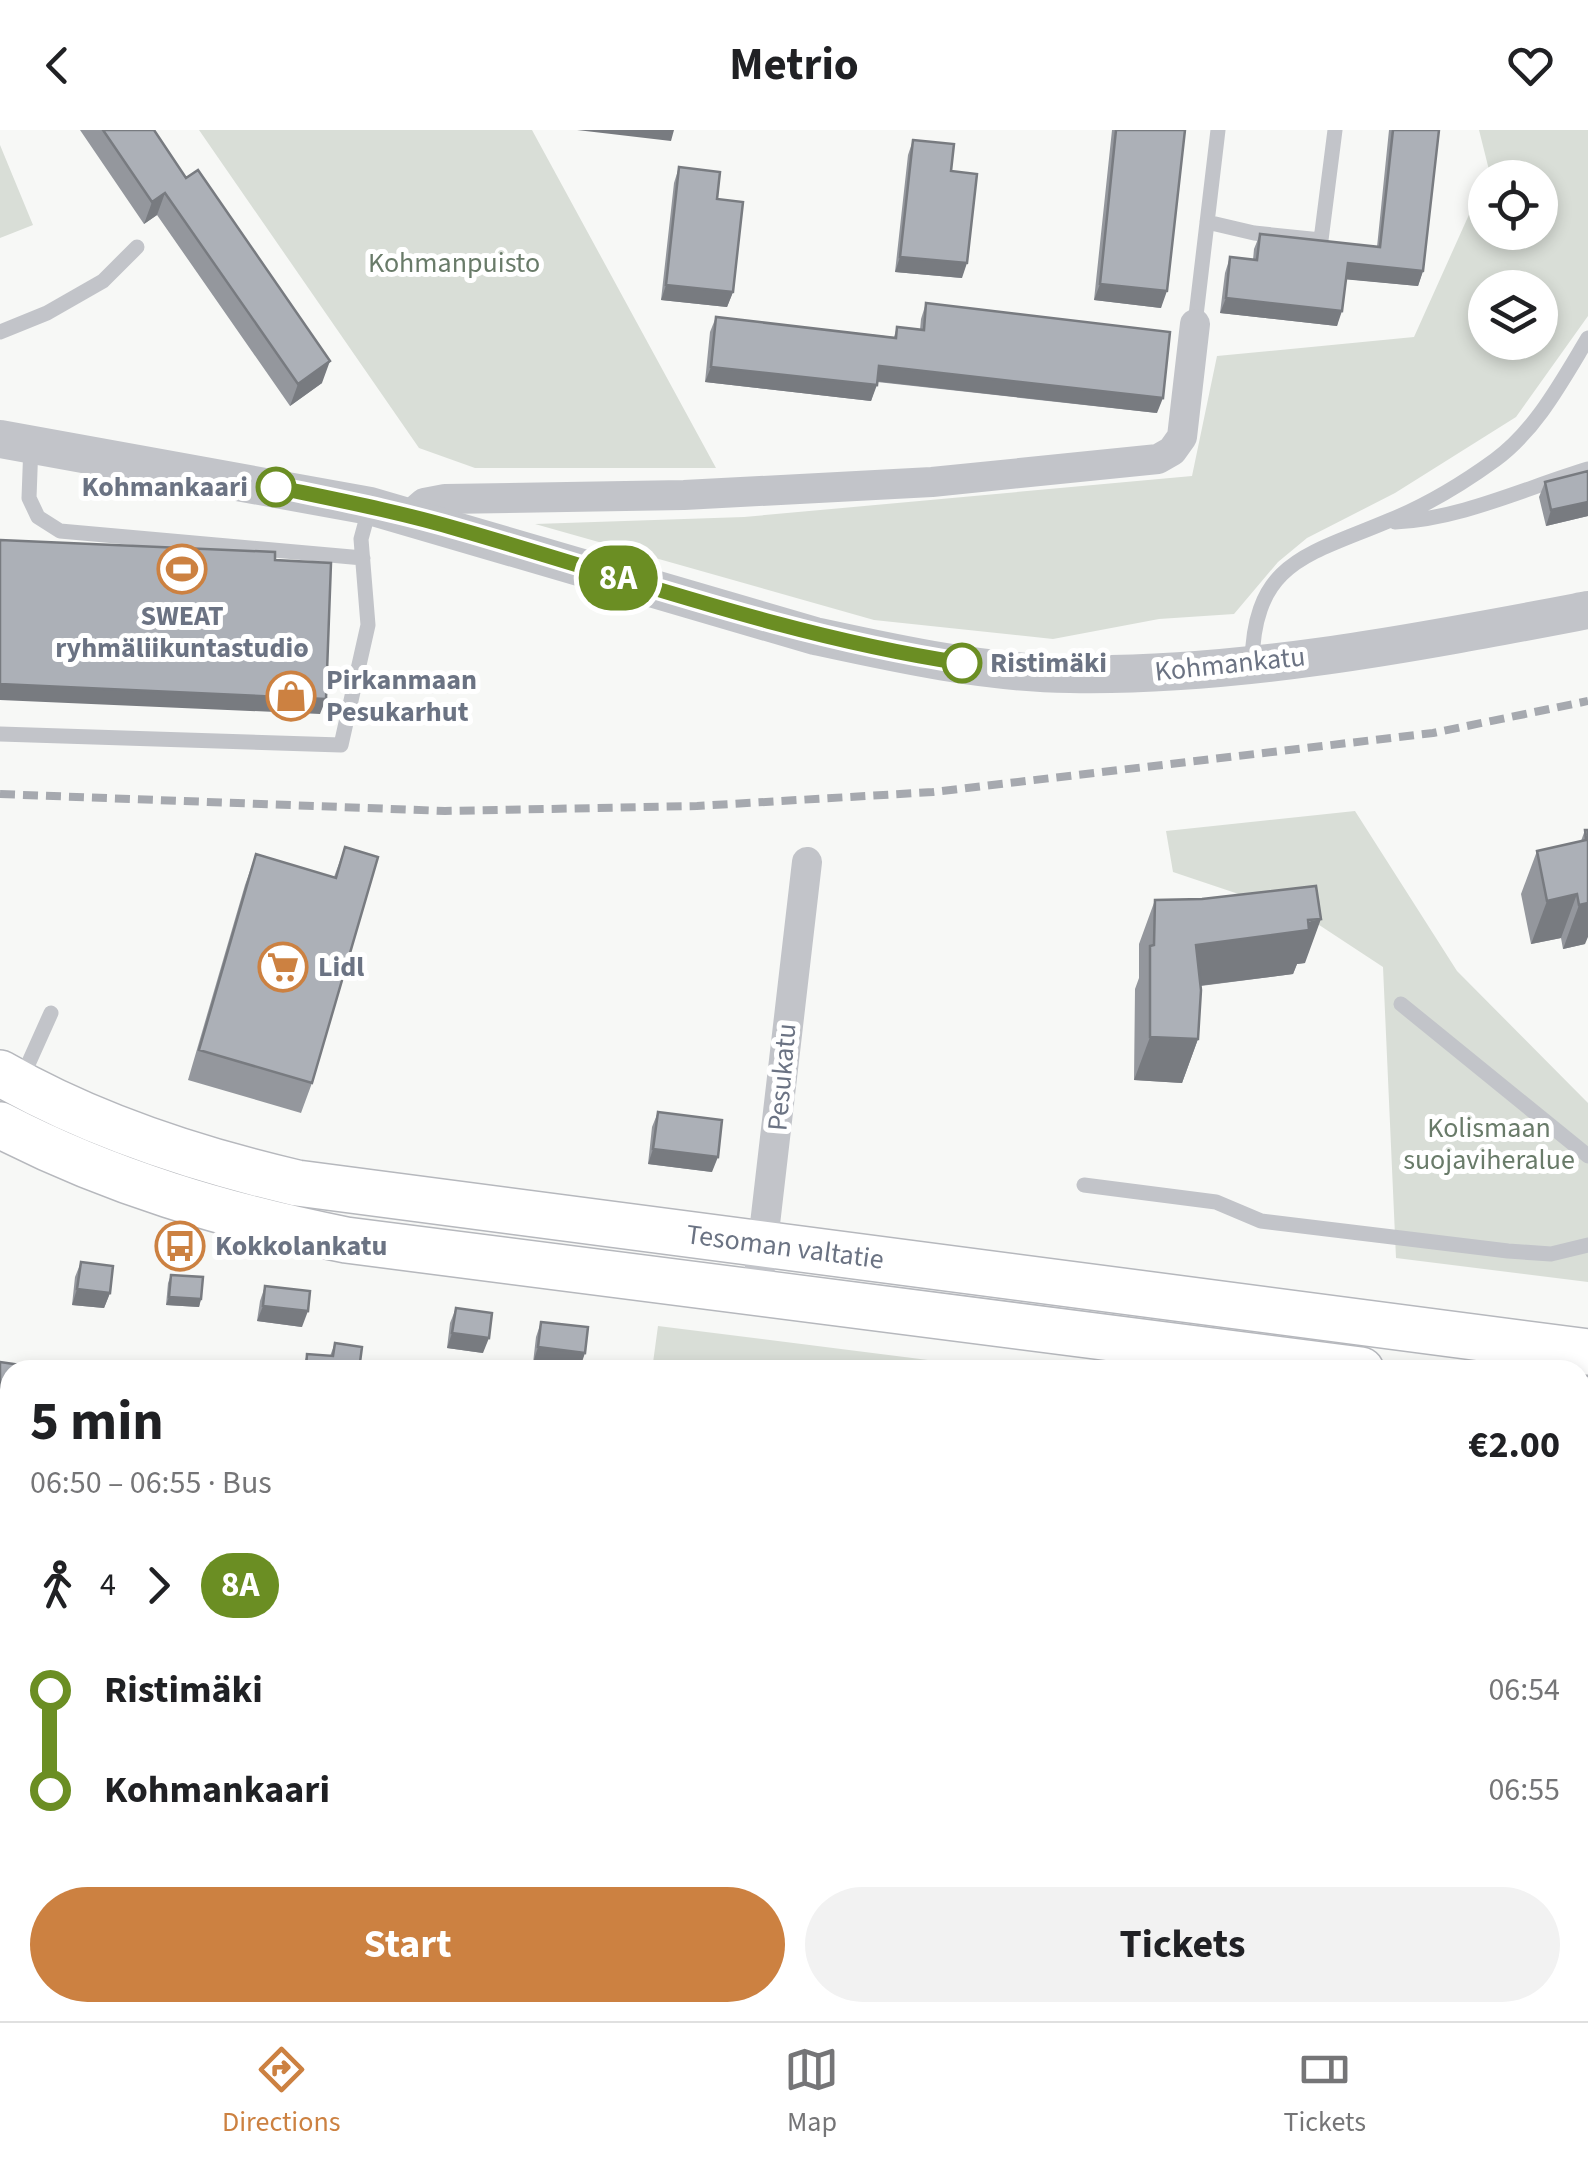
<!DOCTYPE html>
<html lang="en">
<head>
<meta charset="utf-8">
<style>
	body { margin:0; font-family:"Source Sans 3",sans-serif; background:#f2f2f2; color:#202124; height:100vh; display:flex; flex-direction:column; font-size:38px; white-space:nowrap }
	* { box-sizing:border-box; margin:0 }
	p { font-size:32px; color:#757577 }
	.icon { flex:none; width:55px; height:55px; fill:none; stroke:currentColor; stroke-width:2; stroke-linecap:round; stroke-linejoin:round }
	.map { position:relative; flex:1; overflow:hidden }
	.side { position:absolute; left:0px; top:1230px; width:1590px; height:662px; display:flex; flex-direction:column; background:#fff; border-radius:30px 30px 0 0; box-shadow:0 5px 15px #0003 }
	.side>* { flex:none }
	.badge { padding:0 20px; border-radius:32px; font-size:35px; line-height:65px }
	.fabs { position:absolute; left:1468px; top:30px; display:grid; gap:20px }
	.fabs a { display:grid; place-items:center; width:90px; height:90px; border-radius:50%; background:#fff; box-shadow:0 5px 15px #0003; font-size:50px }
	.map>.badge { position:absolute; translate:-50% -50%; box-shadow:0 0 0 5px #fff }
	.legs { display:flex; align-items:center; gap:15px; height:110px; padding:0 30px; font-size:32px }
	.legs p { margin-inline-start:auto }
	.head { display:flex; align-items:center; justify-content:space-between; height:170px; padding:0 30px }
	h1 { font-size:55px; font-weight:700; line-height:75px }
	.action { display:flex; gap:20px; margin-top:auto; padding:20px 30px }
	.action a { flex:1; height:115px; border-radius:60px; background:#cc8141; color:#fff; font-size:40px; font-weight:700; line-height:115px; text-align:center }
	.action a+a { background:#f2f2f2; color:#202124 }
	ul { padding:0 30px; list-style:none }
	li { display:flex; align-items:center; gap:35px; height:100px; font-size:38px }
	li i { display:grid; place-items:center; width:15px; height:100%; margin:0 12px; background:currentColor }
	li i::after { content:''; width:25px; height:25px; margin:-12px; border:8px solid; border-radius:50%; background:#fff }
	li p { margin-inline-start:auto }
	li:first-child i { background:linear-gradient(#0000 50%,currentColor 0) }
	li:last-child i { background:linear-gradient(currentColor 50%,#0000 0) }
	header { display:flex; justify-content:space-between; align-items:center; height:130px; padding:0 30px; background:#fff; font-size:45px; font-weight:700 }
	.menu { display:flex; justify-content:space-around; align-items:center; height:140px; border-top:2px solid #e0e0e0; background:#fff; font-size:28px; color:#757577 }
	.menu a { display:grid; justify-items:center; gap:5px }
	.menu .current { color:#cc8141 }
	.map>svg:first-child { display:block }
	.green { fill:#d9ded7; fill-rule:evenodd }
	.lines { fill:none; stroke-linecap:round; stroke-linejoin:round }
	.primary-casing { stroke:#b6b8bd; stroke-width:48 }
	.service { stroke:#c2c4c9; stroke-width:15 }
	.minor { stroke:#c2c4c9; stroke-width:30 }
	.tertiary { stroke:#c2c4c9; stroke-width:38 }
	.primary { stroke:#fff; stroke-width:45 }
	.rail { stroke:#a6a9af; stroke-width:8; stroke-dasharray:15 8; stroke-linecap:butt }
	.wall { fill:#94979d }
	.shaded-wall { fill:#787b80 }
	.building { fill:#acb0b7; stroke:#787b80; stroke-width:2.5 }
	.line-1-casing { stroke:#fff; stroke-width:22 }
	.line-1 { stroke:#6b8e23; stroke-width:15 }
	.stop-1-dot { fill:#fff; stroke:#6b8e23; stroke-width:5 }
	.labels { text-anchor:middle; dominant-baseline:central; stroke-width:10; stroke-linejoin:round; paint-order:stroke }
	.park-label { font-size:28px; fill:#697b69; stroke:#fff }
	.stop-label { font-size:28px; font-weight:bold; fill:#6b7383; stroke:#fff; text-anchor:end }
	.poi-label { font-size:28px; font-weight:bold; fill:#6b7383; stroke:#fff; text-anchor:start }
	.street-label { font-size:28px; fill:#6b7383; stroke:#fff }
</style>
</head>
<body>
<header><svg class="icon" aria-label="back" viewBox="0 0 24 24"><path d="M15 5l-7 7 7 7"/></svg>Metrio<svg class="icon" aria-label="heart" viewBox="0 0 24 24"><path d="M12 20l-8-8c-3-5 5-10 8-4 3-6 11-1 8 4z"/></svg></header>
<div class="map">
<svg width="1588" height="1891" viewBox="0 0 1588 1891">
	<rect width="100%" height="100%" fill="#f7f8f6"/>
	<path class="green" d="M199,0H532L716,338H475L419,318Z
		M1479,0H1588V186L1516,287L1395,363L1307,408L1278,432L1234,484L1159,489L1053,509L874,490L535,394L744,387L1192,346L1217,226L1414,207L1485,49V102H1540V48H1486L1489,40ZM1485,158H1540V212H1485Z
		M0,15L33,95L0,108Z
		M1355,681L1457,841L1588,973V1152L1396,1128L1383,837L1307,787L1173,742L1166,701Z
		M658,1196L1007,1240H652Z"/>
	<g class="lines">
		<g class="primary-casing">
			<g id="primary">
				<path id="s1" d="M0,943C92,996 194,1029 297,1053L1588,1222"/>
				<path d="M0,995C110,1052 225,1086 346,1110L1361,1240"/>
				<path d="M1580,1269L1588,1270"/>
			</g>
		</g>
		<path class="service" d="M1207,92L1254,103L1321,110L1335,0
			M1195,194L1218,0
			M0,202L47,183L103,151L137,117
			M31,314L29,368L38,387L60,401L363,428
			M1395,392C1461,389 1525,358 1588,339
			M1252,533C1254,431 1308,425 1388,391C1425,376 1462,354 1495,330C1536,300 1562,251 1588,208
			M0,604L341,615L368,495L361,409L370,376
			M1401,874L1588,1026
			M21,950L51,883
			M1084,1055L1216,1072L1261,1091L1508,1121L1551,1124L1588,1115"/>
		<path class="minor" d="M409,386L424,373L445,369L684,365L932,352L1158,329L1172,321L1182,307L1195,194
			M757,1163L807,732
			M0,1316L10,1318
			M1580,1513L1588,1514
			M1580,1573L1588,1569
			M0,1780L10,1783
			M280,1882L302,1891
			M62,1891L65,1882
			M456,1891L460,1882
			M780,1891L801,1882"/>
		<path class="tertiary" d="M0,309L370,376L815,506C898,524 984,543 1070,544C1241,547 1420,512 1588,480"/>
		<use href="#primary" class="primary"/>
		<path class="rail" d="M0,664L445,681L697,676L933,662L1433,603L1588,571"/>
	</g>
	<path class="wall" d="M80,0H154L322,253L290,276L157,85L144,94Z
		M1112,0H1185L1161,178L1094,170Z
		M1389,0H1439L1423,141L1418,156L1346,149L1337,196L1220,183L1225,143L1230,127L1253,130L1254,119L1260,104L1377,117Z
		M913,10L951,41L962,148L895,142L908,25Z
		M679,37L717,69L733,162L727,177L661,170L674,53Z
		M926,173L1157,283L877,252L871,271L705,252L710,202L716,187L894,207L897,197L920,200L921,189Z
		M1588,341V386L1546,396L1539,367L1545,352Z
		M1585,700H1588L1585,814L1563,819L1561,808L1531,814L1521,764L1537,721L1581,711Z
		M345,717L312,953L301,983L188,950L245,755L256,724L334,747Z
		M1155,770L1305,833L1297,834L1293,844L1201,856L1198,909L1182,953L1134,950L1135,859L1139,848V814Z
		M658,982L712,1042L648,1034L652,997Z
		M81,1132L110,1163L104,1178L72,1175L75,1147Z
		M171,1145L201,1169L199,1177L166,1175L168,1153Z
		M265,1156L302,1197L257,1191L260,1171Z
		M456,1178L483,1223L447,1218L450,1193Z
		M541,1192L580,1238L533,1233L536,1207Z
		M335,1213L359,1240H302L307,1224L330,1226Z
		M0,1600L10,1636L3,1658L0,1657Z
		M1588,1767V1846L1580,1823V1770Z
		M10,1803V1874L3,1872L7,1859L0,1857V1805Z
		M106,1882H123L120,1889Z
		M575,1882H701L699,1886L686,1891H555L556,1889Z
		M894,1882H966L963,1891H891Z
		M1228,1882H1258L1261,1891H1231Z
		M1416,1882H1490L1493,1891H1417L1415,1886Z"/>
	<path class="shaded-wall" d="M577,0H674L671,11Z
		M165,63L157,85L144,94L152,72Z
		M900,127L967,133L962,148L895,142Z
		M1348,133L1423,141L1418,156L1342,149Z
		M1100,154L1167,161L1161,178L1094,170Z
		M666,155L733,162L727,177L661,170Z
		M1226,168L1342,181L1337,196L1220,183Z
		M330,231L322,253L290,276L298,254Z
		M879,236L1163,268L1157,283L874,251Z
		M711,237L877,255L871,271L705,252Z
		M1588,372V386L1546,396L1551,380Z
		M0,554L326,569L320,584L0,570Z
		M1577,764L1561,808L1531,814L1547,771Z
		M1588,773V807L1585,814L1563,819L1579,775Z
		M1321,789L1305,833L1297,834L1293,844L1181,858L1196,815Z
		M1150,907L1198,909L1182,953L1134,950Z
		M653,1019L718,1027L712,1042L648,1034Z
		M77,1159L110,1163L104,1178L72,1175Z
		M169,1167L201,1169L199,1177L166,1175Z
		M263,1176L308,1181L302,1197L257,1191Z
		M452,1203L489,1208L483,1223L447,1218Z
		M538,1217L585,1223L580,1238L533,1233Z
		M0,1265L10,1266V1283L0,1281Z
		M1580,1332L1588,1333V1349L1580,1348Z
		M1580,1460L1588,1461L1583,1476H1580Z
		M637,1882H650L647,1891H616Z
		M673,1882H701L699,1886L686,1891H656L657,1889Z
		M999,1882H1016L996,1890Z
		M966,1883L963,1891H947Z"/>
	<path class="building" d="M103,0H154L186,48L198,40L330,231L298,254L165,63L152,72Z
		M1116,0H1185L1167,161L1100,154Z
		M1393,0H1439L1423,141L1348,133L1342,181L1226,168L1230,127L1257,130L1260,104L1380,117Z
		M913,10L954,14L951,41L977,44L967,133L900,127Z
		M679,37L720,42L717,69L743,72L733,162L666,155Z
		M926,173L1170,202L1163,268L879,236L877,255L711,237L716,187L896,208L897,197L924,200Z
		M1588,341V372L1551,380L1545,352Z
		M0,410L275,422V430L331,433L326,569L0,554Z
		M1585,700H1588V773L1579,775L1577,764L1547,771L1537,721L1586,710Z
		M345,717L378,727L312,953L199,920L256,724L336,748Z
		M1316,756L1321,789L1308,790L1309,800L1196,815L1201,860L1198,909L1150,907V816L1154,815L1155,770L1202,769Z
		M658,982L722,990L718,1027L653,1019Z
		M81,1132L113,1136L110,1163L77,1159Z
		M171,1145L203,1147L201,1169L169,1167Z
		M265,1156L310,1161L308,1181L263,1176Z
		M456,1178L492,1183L489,1208L452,1203Z
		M541,1192L588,1197L585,1223L538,1217Z
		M335,1213L362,1217L359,1240H306L307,1224L333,1226Z
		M0,1232L55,1240L56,1234L83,1237V1240H10V1266L0,1265Z
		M1580,1308L1588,1309V1333L1580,1332Z
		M1580,1419H1588V1461L1580,1460Z
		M0,1600L10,1603V1636L8,1642L0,1640Z
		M1588,1767V1818L1580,1796V1770Z
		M1,1801L10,1803V1843L0,1840Z
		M190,1882H225L245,1891H186Z
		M575,1882H637L616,1891H557L556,1889Z
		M655,1882H673L657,1889Z
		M899,1882H966V1883L947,1891H903Z
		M1234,1882H1258L1261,1891H1237Z
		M1376,1882L1379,1891H1354L1375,1882Z
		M1424,1882H1490L1493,1891H1420L1426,1888Z
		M1347,1885L1350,1891H1332Z"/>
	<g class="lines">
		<g class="line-1-casing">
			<path id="line-1" d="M276,357C338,370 400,382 461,400C628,448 790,507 962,533"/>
		</g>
		<use href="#line-1" class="line-1"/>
	</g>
	<defs>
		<g id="stadium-ring" transform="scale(2.5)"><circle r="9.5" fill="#fff" stroke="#cc8141" stroke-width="1.5"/><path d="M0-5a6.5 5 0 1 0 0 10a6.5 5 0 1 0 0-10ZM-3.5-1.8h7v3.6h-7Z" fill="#cc8141"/></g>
		<g id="shop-ring" transform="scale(2.5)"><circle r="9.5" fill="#fff" stroke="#cc8141" stroke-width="1.5"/><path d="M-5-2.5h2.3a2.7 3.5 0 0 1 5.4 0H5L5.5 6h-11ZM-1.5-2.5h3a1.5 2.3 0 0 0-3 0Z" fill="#cc8141"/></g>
		<g id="supermarket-ring" transform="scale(2.5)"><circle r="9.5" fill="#fff" stroke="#cc8141" stroke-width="1.5"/><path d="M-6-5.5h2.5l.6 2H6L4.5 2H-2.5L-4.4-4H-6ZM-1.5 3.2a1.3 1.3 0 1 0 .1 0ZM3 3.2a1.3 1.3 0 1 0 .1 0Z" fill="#cc8141"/></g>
		<g id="bus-ring" transform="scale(2.5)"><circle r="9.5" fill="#fff" stroke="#cc8141" stroke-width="1.5"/><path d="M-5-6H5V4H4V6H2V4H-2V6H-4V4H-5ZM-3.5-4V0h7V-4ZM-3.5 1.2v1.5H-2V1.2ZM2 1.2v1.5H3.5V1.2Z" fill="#cc8141"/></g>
	</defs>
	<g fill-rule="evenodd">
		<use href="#stadium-ring" x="182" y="439"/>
		<use href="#shop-ring" x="291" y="566"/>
		<use href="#supermarket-ring" x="283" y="837"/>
		<use href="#bus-ring" x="180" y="1116"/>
	</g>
	<g class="stop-1-dot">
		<circle cx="276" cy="357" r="18"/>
		<circle cx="962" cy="533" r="18"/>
	</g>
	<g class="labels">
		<g class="park-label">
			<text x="454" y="133">Kohmanpuisto</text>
			<text x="1489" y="998">Kolismaan<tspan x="1489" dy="32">suojaviheralue</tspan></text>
		</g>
		<g class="stop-label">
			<text x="248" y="357">Kohmankaari</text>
			<text x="990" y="533" text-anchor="start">Ristimäki</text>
		</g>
		<g class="poi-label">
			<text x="182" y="486" text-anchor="middle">SWEAT<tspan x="182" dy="32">ryhmäliikuntastudio</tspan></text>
			<text x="326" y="550">Pirkanmaan<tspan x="326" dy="32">Pesukarhut</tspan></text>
			<text x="318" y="837">Lidl</text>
			<text x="215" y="1116">Kokkolankatu</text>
		</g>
		<g class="street-label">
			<text transform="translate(1230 534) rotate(-6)">Kohmankatu</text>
			<text transform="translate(782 947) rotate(-85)">Pesukatu</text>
			<text stroke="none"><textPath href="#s1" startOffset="810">Tesoman valtatie</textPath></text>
		</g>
	</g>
</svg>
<div class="fabs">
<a><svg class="icon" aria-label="locate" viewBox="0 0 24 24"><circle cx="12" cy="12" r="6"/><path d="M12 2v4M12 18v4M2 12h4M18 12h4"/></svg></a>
<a><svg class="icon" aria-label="layers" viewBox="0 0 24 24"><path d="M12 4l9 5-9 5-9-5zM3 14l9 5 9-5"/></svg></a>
</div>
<b class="badge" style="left:618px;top:448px;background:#6b8e23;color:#fff">8A</b>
<section class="side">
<div class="head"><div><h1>5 min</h1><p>06:50 – 06:55 · Bus</p></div><b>€2.00</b></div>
<div class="legs"><svg class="icon" aria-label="walk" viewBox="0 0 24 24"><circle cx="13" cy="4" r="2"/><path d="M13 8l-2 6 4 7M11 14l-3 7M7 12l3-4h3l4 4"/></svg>4<svg class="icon" aria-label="forward" viewBox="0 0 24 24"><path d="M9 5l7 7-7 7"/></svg><b class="badge" style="background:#6b8e23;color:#fff">8A</b></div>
<ul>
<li><i style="color:#6b8e23"></i><b>Ristimäki</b><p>06:54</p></li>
<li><i style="color:#6b8e23"></i><b>Kohmankaari</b><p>06:55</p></li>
</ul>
<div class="action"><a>Start</a><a>Tickets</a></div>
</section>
</div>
<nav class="menu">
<a class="current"><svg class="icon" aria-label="directions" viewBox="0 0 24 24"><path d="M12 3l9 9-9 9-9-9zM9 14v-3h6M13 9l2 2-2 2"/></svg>Directions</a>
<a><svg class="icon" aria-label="map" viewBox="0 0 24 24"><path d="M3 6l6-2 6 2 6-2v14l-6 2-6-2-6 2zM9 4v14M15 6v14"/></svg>Map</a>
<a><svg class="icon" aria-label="tickets" viewBox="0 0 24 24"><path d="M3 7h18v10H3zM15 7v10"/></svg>Tickets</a>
</nav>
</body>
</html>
